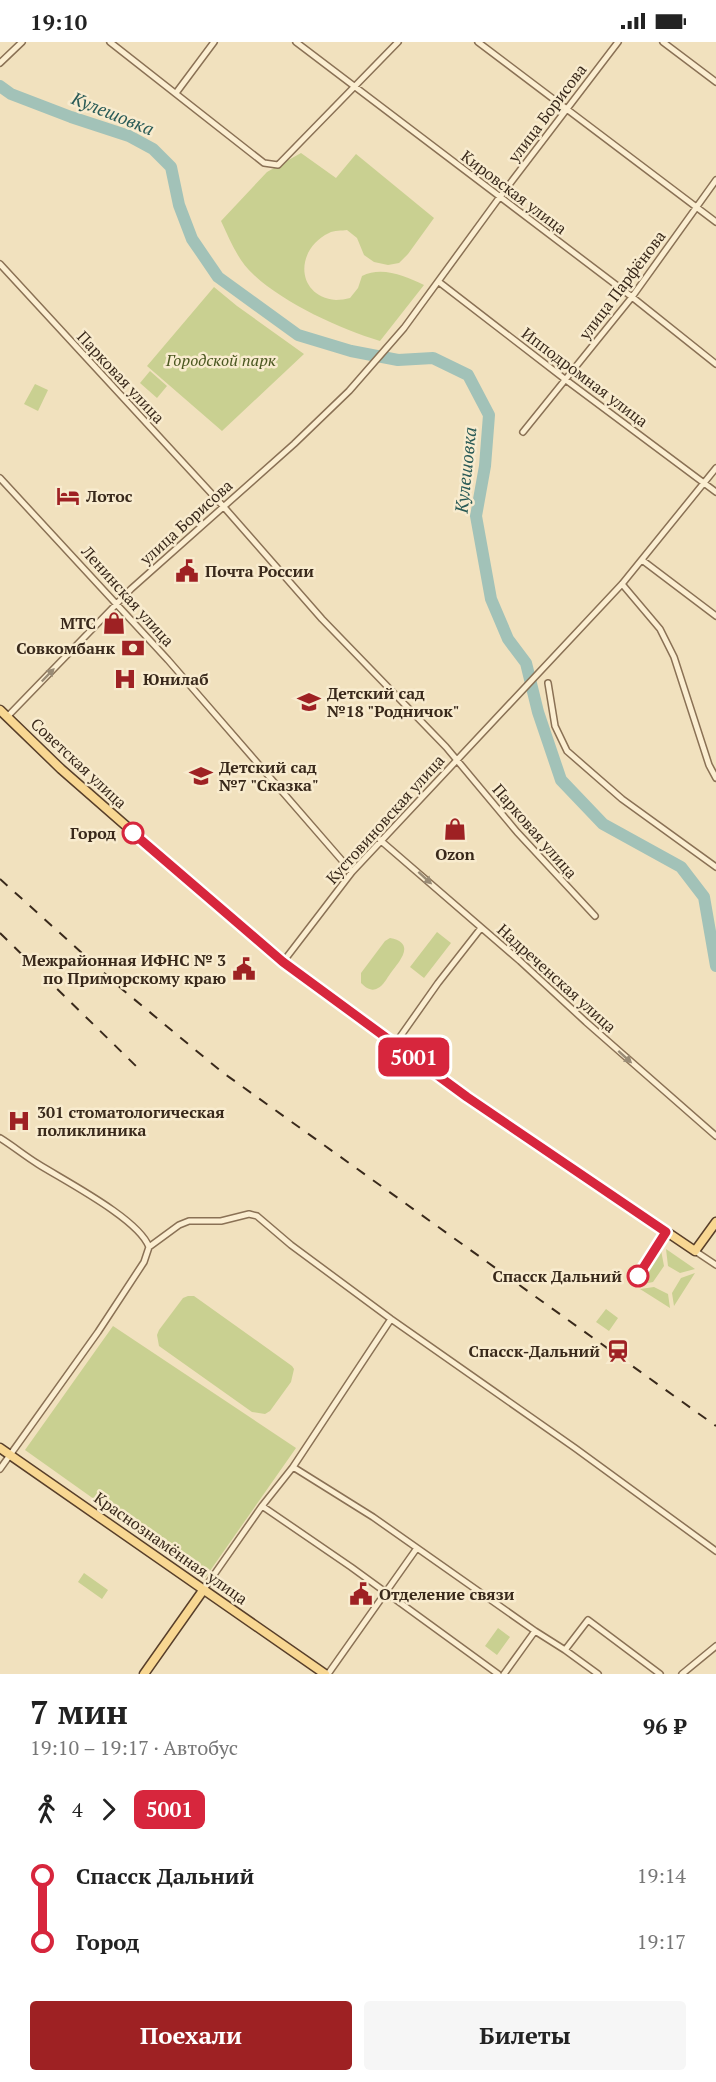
<!DOCTYPE html>
<html lang="ru">
<head>
<meta charset="utf-8">
<style>
	body { margin:0; font-family:"PT Serif",serif; background:#f6f6f6; color:#222; height:100vh; display:flex; flex-direction:column; font-size:22px; white-space:nowrap }
	* { box-sizing:border-box; margin:0 }
	p { font-size:20px; color:#767676 }
	.icon { flex:none; width:33px; height:33px; fill:none; stroke:currentColor; stroke-width:2; stroke-linecap:round; stroke-linejoin:round }
	.map { position:relative; height:1632px; overflow:hidden }
	.sheet { display:flex; flex-direction:column; background:#fff; flex:1 }
	.sheet>* { flex:none }
	.badge { padding:0 12px; border-radius:9px; font-size:21px; line-height:39px }
	.map>.badge { position:absolute; translate:-50% -50%; box-shadow:0 0 0 3px #fff }
	.legs { display:flex; align-items:center; gap:9px; height:66px; padding:0 30px; font-size:20px }
	.legs p { margin-inline-start:auto }
	.head { display:flex; align-items:center; justify-content:space-between; height:102px; padding:0 30px }
	h1 { font-size:33px; font-weight:600; line-height:45px }
	.button { display:flex; gap:12px; margin-top:auto; padding:12px 30px }
	.button a { flex:1; height:69px; border-radius:6px; background:#9e2123; color:#fff; font-size:24px; font-weight:600; line-height:69px; text-align:center }
	.button a+a { background:#f6f6f6; color:#222 }
	ul { padding:0 30px; list-style:none }
	li { display:flex; align-items:center; gap:21px; height:66px; font-size:22px }
	li i { display:grid; place-items:center; width:9px; height:100%; margin:0 8px; background:currentColor }
	li i::after { content:''; width:15px; height:15px; margin:-8px; border:4px solid; border-radius:50%; background:#fff }
	li p { margin-inline-start:auto }
	li:first-child i { background:linear-gradient(#0000 50%,currentColor 0) }
	li:last-child i { background:linear-gradient(currentColor 50%,#0000 0) }
	.status { display:flex; justify-content:space-between; align-items:center; height:42px; padding:0 30px; background:#fff; direction:ltr }
	.status svg { height:16px; fill:currentColor }
	.map>svg:first-child { display:block }
	.green { fill:#c9d091 }
	.lines { fill:none; stroke-linecap:round; stroke-linejoin:round }
	.river { stroke:#a2c2b8; stroke-width:12 }
	.street-casing { stroke:#8a7155; stroke-width:8 }
	.primary-casing { stroke:#583f2a; stroke-width:11 }
	.street { stroke:#fbeed1; stroke-width:5 }
	.primary { stroke:#f8d792; stroke-width:8 }
	.rail { stroke:#39291b; stroke-width:2; stroke-dasharray:10 10; stroke-linecap:butt }
	.oneway { fill:#9a8c76 }
	.line-1-casing { stroke:#fff; stroke-width:14 }
	.line-1 { stroke:#d7263d; stroke-width:9 }
	.stop-1-dot { fill:#fff; stroke:#d7263d; stroke-width:3 }
	.labels { text-anchor:middle; dominant-baseline:central; stroke-width:5; stroke-linejoin:round; paint-order:stroke }
	.street-label { font-size:16px; fill:#39291b; stroke:#f8ebce }
	.park-label { font-size:16px; font-style:italic; fill:#4a5720; stroke:#f8ebce }
	.poi-label { font-size:16px; font-weight:bold; fill:#39291b; stroke:#f8ebce; text-anchor:start }
	.stop-label { font-size:16px; font-weight:bold; fill:#39291b; stroke:#f8ebce; text-anchor:end }
	.water-label { font-size:18px; font-style:italic; fill:#295a56; stroke:#f8ebce }
</style>
</head>
<body>
<div class="status"><b>19:10</b><svg viewBox="0 0 49 12"><path d="M0 12V9h3v3zM5 12V6h3v6zM10 12V3h3v9zM15 12V0h3v12zM26 1h20v11H26zM47 4h2v5h-2z"/></svg></div>
<div class="map">
<svg width="716" height="1632" viewBox="0 0 716 1632">
	<rect width="100%" height="100%" fill="#f1e1be"/>
	<path class="green" d="M301,111L336,136L356,112L434,176L408,212L399,221L388,223L374,220L364,213L357,196L347,188C342,189 334,188 329,191C295,207 295,254 336,258C340,258 346,257 350,256L358,246L362,234C382,224 405,234 424,243L380,299C341,287 285,262 254,233C238,219 230,198 221,179L267,130Z
		M214,245L237,264L304,312L222,389L147,324Z
		M150,329L167,344L157,356L140,341Z
		M35,342L48,348L38,369L24,362Z
		M437,890L451,901L424,936L410,925Z
		M390,896C417,901 399,920 390,932C387,936 383,944 378,946C372,950 366,946 361,941V931L385,899Z
		M666,1207L695,1227L680,1231L668,1224Z
		M661,1208L664,1224L653,1240L639,1243Z
		M695,1231L674,1264L672,1251L681,1236Z
		M654,1245L668,1252L670,1266L640,1247Z
		M188,1254H194L292,1324L294,1327L291,1340L270,1369L265,1372L252,1370L159,1304L157,1293L159,1288L183,1256Z
		M606,1267L618,1276L609,1289L596,1280Z
		M113,1284L296,1406L205,1536L25,1408Z
		M84,1531L108,1548L102,1557L78,1540Z
		M498,1586L510,1595L497,1613L485,1604Z"/>
	<g class="lines">
		<path class="river" d="M0,44L11,52L71,75L129,94L153,107L171,125L179,163L192,197L218,235L298,293L351,309L398,318L433,316L468,333L489,373L485,424L476,474L491,557L508,597L526,621L538,670L561,738L603,782L681,825L704,855L716,924"/>
		<g class="street-casing">
			<path id="street" d="M110,0L264,121L278,123L398,0
				M296,0L632,255L716,322
				M478,0L716,180
				M663,0L716,40
				M0,21L22,0
				M176,51L214,0
				M0,222L223,464L322,577L446,705L517,790L595,874
				M439,240L566,338L716,450
				M523,390L632,255L716,138
				M0,436L168,618L352,830
				M642,518L716,574
				M622,542L660,587L674,615L709,723L716,736
				M548,641L555,684L567,709L622,757L716,825
				M7,675L131,547L294,402L349,349L404,286L499,156L618,0
				M380,798L520,919L586,980L716,1094
				M283,920L352,830L622,542L716,426
				M395,1002L438,941L481,886
				M0,1096C13,1104 25,1114 38,1122C65,1139 139,1177 149,1205L144,1220L98,1290L0,1427
				M149,1205L179,1183L189,1179H221L249,1172L257,1174L291,1203L391,1277L575,1406L716,1509
				M695,1209L716,1223
				M293,1425L391,1277
				M262,1464L351,1525L498,1632
				M204,1547L262,1464L293,1425L373,1475L535,1589
				M565,1608L598,1632
				M328,1632L417,1506
				M504,1632L535,1589L565,1608L588,1578L660,1632
				M682,1632L716,1604"/>
		</g>
		<g class="primary-casing">
			<path id="primary" d="M0,668L61,727L268,908L467,1055L695,1209L716,1180
				M0,1406L325,1632
				M144,1632L204,1547"/>
		</g>
		<use href="#street" class="street"/>
		<use href="#primary" class="primary"/>
		<path class="rail" d="M0,837L123,948L222,1030L716,1384
			M0,891L138,1026"/>
	</g>
	<defs><path id="oneway-solid" d="M-6-.8H1V-3.2L6.5 0L1 3.2V.8H-6Z" transform="scale(1.5)"/></defs>
	<g class="oneway">
		<use href="#oneway-solid" transform="translate(48 633) rotate(-46)"/>
		<use href="#oneway-solid" transform="translate(425 836) rotate(42)"/>
		<use href="#oneway-solid" transform="translate(625 1015) rotate(42)"/>
	</g>
	<g class="lines">
		<g class="line-1-casing">
			<path id="line-1" d="M133,791L283,920L467,1055L666,1190L638,1234"/>
		</g>
		<use href="#line-1" class="line-1"/>
	</g>
	<defs>
		<g id="hotel-bare" transform="scale(1.8)"><path d="M-6-4.5h1.5V1H6V5H4.5V3h-9V5H-6ZM-4 0a1.8 1.8 0 1 1 3.6 0ZM.5 0V-2.5h3Q6-2.5 6 0Z" fill="#9e2123" stroke="#f8ebce" stroke-width="2.5" paint-order="stroke"/></g>
		<g id="civic-bare" transform="scale(1.8)"><path d="M-.6-6.5H3V-4.5H.6V-3L4-1V1h2V6H-6V1h2V-1L-.6-3ZM-1.2 2.5V6h2.4V2.5Z" fill="#9e2123" stroke="#f8ebce" stroke-width="2.5" paint-order="stroke"/></g>
		<g id="shop-bare" transform="scale(1.8)"><path d="M-5-2.5h2.3a2.7 3.5 0 0 1 5.4 0H5L5.5 6h-11ZM-1.5-2.5h3a1.5 2.3 0 0 0-3 0Z" fill="#9e2123" stroke="#f8ebce" stroke-width="2.5" paint-order="stroke"/></g>
		<g id="bank-bare" transform="scale(1.8)"><path d="M-6-4H6V4H-6ZM0-2.3a2.3 2.3 0 1 0 0 4.6a2.3 2.3 0 1 0 0-4.6Z" fill="#9e2123" stroke="#f8ebce" stroke-width="2.5" paint-order="stroke"/></g>
		<g id="hospital-bare" transform="scale(1.8)"><path d="M-5-5h3v3.5h4V-5h3V5h-3V1.5h-4V5h-3Z" fill="#9e2123" stroke="#f8ebce" stroke-width="2.5" paint-order="stroke"/></g>
		<g id="school-bare" transform="scale(1.8)"><path d="M0-5L7-2L0 1L-7-2ZM-4 1L0 2.5L4 1V4Q0 6-4 4Z" fill="#9e2123" stroke="#f8ebce" stroke-width="2.5" paint-order="stroke"/></g>
		<g id="station-bare" transform="scale(1.8)"><path d="M-3-6H3Q5-6 5-4V2Q5 4 3 4L4.5 6H3L1.5 4h-3L-3 6H-4.5L-3 4Q-5 4-5 2V-4Q-5-6-3-6ZM-3.5-4v3h7v-3ZM-3.5 1v1.5H-2V1ZM2 1v1.5H3.5V1Z" fill="#9e2123" stroke="#f8ebce" stroke-width="2.5" paint-order="stroke"/></g>
	</defs>
	<g fill-rule="evenodd">
		<use href="#hotel-bare" x="68" y="454"/>
		<use href="#civic-bare" x="187" y="529"/>
		<use href="#shop-bare" x="114" y="581"/>
		<use href="#bank-bare" x="133" y="606"/>
		<use href="#hospital-bare" x="125" y="637"/>
		<use href="#school-bare" x="309" y="660"/>
		<use href="#school-bare" x="201" y="734"/>
		<use href="#shop-bare" x="455" y="787"/>
		<use href="#civic-bare" x="244" y="927"/>
		<use href="#hospital-bare" x="19" y="1079"/>
		<use href="#station-bare" x="618" y="1309"/>
		<use href="#civic-bare" x="361" y="1552"/>
	</g>
	<g class="stop-1-dot">
		<circle cx="133" cy="791" r="10"/>
		<circle cx="638" cy="1234" r="10"/>
	</g>
	<g class="labels">
		<g class="street-label">
			<text transform="translate(547 71) rotate(-53)">улица Борисова</text>
			<text transform="translate(514 150) rotate(37)">Кировская улица</text>
			<text transform="translate(622 243) rotate(-53)">улица Парфёнова</text>
			<text transform="translate(121 335) rotate(47)">Парковая улица</text>
			<text transform="translate(585 335) rotate(37)">Ипподромная улица</text>
			<text transform="translate(186 480) rotate(-42)">улица Борисова</text>
			<text transform="translate(128 554) rotate(48)">Ленинская улица</text>
			<text transform="translate(79 721) rotate(43)">Советская улица</text>
			<text transform="translate(385 777) rotate(-48)">Кустовиновская улица</text>
			<text transform="translate(535 789) rotate(49)">Парковая улица</text>
			<text transform="translate(557 936) rotate(42)">Надреченская улица</text>
			<text transform="translate(171 1506) rotate(35)">Краснознамённая улица</text>
		</g>
		<g class="park-label">
			<text x="221" y="318">Городской парк</text>
		</g>
		<g class="poi-label">
			<text x="86" y="454">Лотос</text>
			<text x="205" y="529">Почта России</text>
			<text x="96" y="581" text-anchor="end">МТС</text>
			<text x="115" y="606" text-anchor="end">Совкомбанк</text>
			<text x="143" y="637">Юнилаб</text>
			<text x="327" y="651">Детский сад<tspan x="327" dy="18">№18 "Родничок"</tspan></text>
			<text x="219" y="725">Детский сад<tspan x="219" dy="18">№7 "Сказка"</tspan></text>
			<text x="455" y="812" text-anchor="middle">Ozon</text>
			<text x="226" y="918" text-anchor="end">Межрайонная ИФНС № 3<tspan x="226" dy="18">по Приморскому краю</tspan></text>
			<text x="37" y="1070">301 стоматологическая<tspan x="37" dy="18">поликлиника</tspan></text>
			<text x="600" y="1309" text-anchor="end">Спасск-Дальний</text>
			<text x="379" y="1552">Отделение связи</text>
		</g>
		<g class="stop-label">
			<text x="116" y="791">Город</text>
			<text x="622" y="1234">Спасск Дальний</text>
		</g>
		<g class="water-label">
			<text transform="translate(113 71) rotate(22)">Кулешовка</text>
			<text transform="translate(465 428) rotate(-84)">Кулешовка</text>
		</g>
	</g>
</svg>
<b class="badge" style="left:414px;top:1015px;background:#d7263d;color:#fff">5001</b>
</div>
<section class="sheet">
<div class="head"><div><h1>7 мин</h1><p>19:10 – 19:17 · Автобус</p></div><b>96 ₽</b></div>
<div class="legs"><svg class="icon" aria-label="walk" viewBox="0 0 24 24"><circle cx="13" cy="4" r="2"/><path d="M13 8l-2 6 4 7M11 14l-3 7M7 12l3-4h3l4 4"/></svg>4<svg class="icon" aria-label="forward" viewBox="0 0 24 24"><path d="M9 5l7 7-7 7"/></svg><b class="badge" style="background:#d7263d;color:#fff">5001</b></div>
<ul>
<li><i style="color:#d7263d"></i><b>Спасск Дальний</b><p>19:14</p></li>
<li><i style="color:#d7263d"></i><b>Город</b><p>19:17</p></li>
</ul>
<div class="button"><a>Поехали</a><a>Билеты</a></div>
</section>
</body>
</html>
